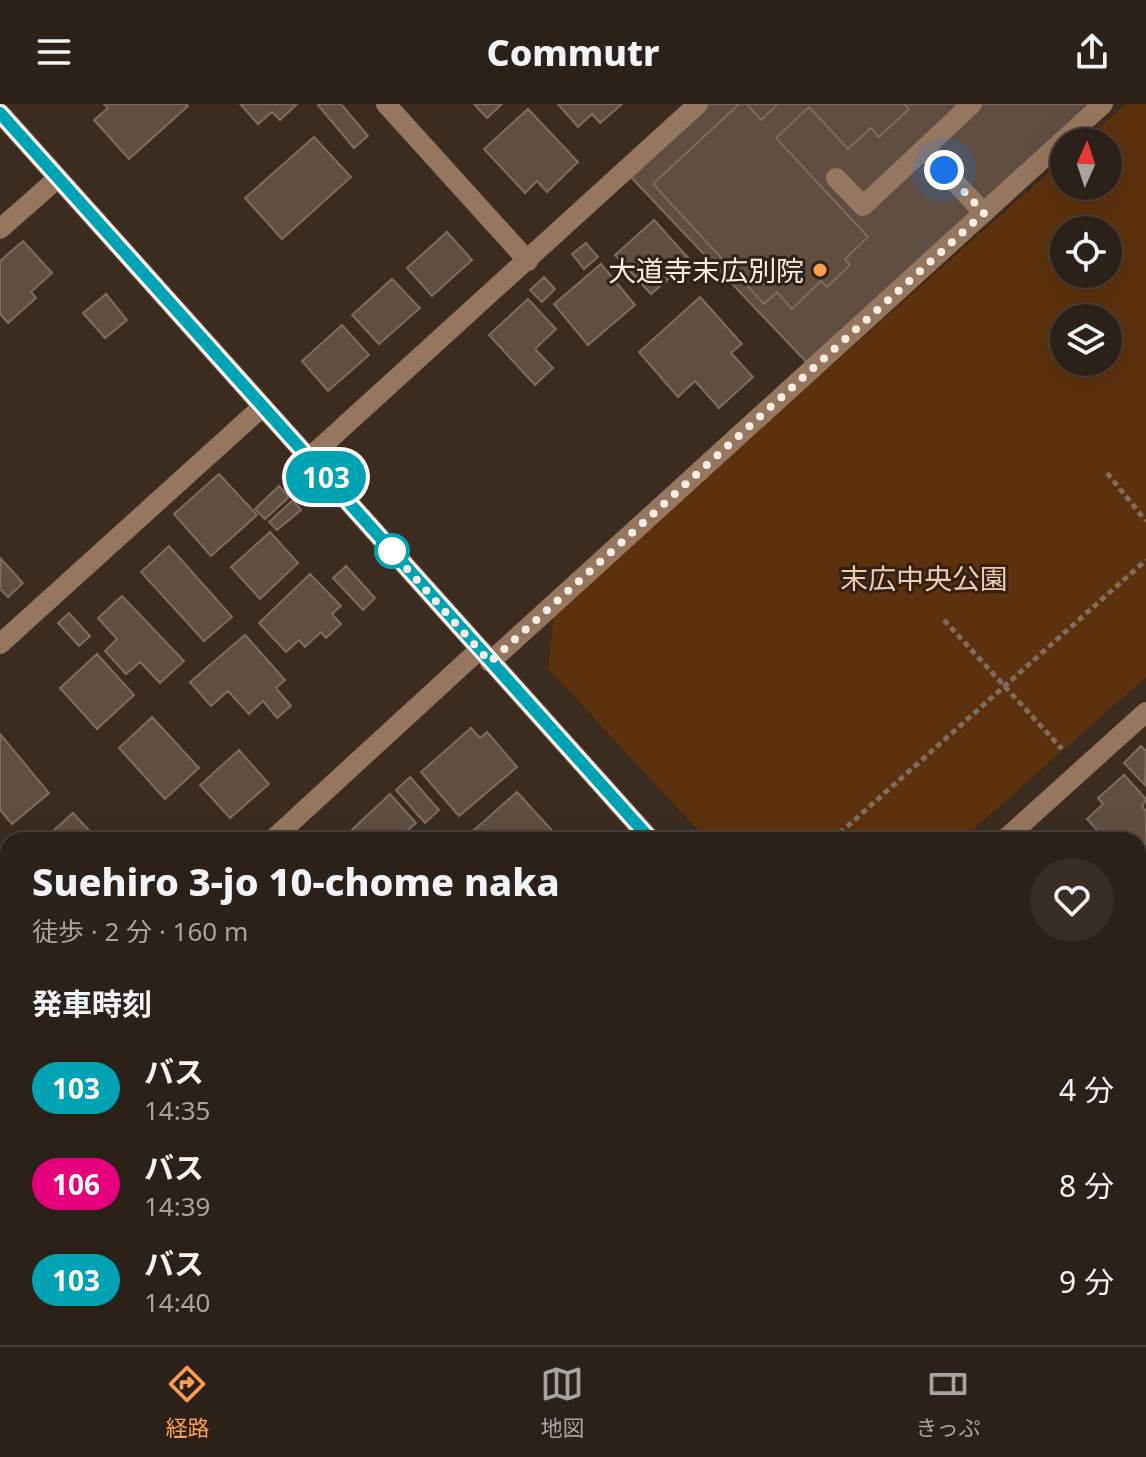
<!DOCTYPE html>
<html lang="ja">
<head>
<meta charset="utf-8">
<style>
	body { margin:0; font-family:"Noto Sans","Noto Sans JP",sans-serif; background:#382e26; color:#f1f3f6; height:100vh; display:flex; flex-direction:column; font-size:30px; white-space:nowrap }
	* { box-sizing:border-box; margin:0 }
	p { font-size:26px; color:#a6a3a2 }
	.icon { flex:none; width:44px; height:44px; fill:none; stroke:currentColor; stroke-width:2; stroke-linecap:round; stroke-linejoin:round }
	.map { position:relative; flex:1; overflow:hidden }
	.sheet { position:absolute; left:0px; top:728px; width:1146px; height:514px; display:flex; flex-direction:column; background:#2c2119; border-radius:24px 24px 0 0; box-shadow:0 8px 32px #0002,0 0 0 2px #483e38 }
	.sheet>* { flex:none }
	.badge { padding:0 16px; border-radius:26px; font-size:28px; line-height:52px }
	.needle { width:52px; rotate:3deg }
	.tools { position:absolute; left:1050px; top:24px; display:grid; gap:16px }
	.tools a { display:grid; place-items:center; width:72px; height:72px; border-radius:50%; background:#2c2119; box-shadow:0 8px 32px #0002,0 0 0 2px #483e38; font-size:40px }
	.you { position:absolute; width:40px; height:40px; margin:-20px; border:6px solid #fff; border-radius:50%; background:#1a73e8; box-shadow:0 0 0 12px #1a73e833 }
	.map>.badge { position:absolute; translate:-50% -50%; box-shadow:0 0 0 4px #fff }
	h2 { padding:0 32px; font-size:30px; line-height:72px }
	.round { display:grid; place-items:center; flex:none; width:84px; height:84px; border-radius:42px; background:#382e26 }
	.head { display:flex; align-items:center; justify-content:space-between; height:136px; padding:0 32px }
	h1 { font-size:38px; font-weight:800; line-height:60px }
	ul { padding:0; list-style:none }
	li { display:flex; align-items:center; gap:24px; height:96px; padding:0 32px }
	li div { flex:1 }
	li b { display:block; font-size:30px }
	li em { font-style:normal }
	li .badge { min-width:88px; font-weight:700; text-align:center }
	header { display:flex; justify-content:space-between; align-items:center; height:104px; padding:0 32px; background:#2c2119; font-size:36px; font-weight:800 }
	.tab-bar { display:flex; justify-content:space-around; align-items:center; height:112px; border-top:2px solid #483e38; background:#2c2119; font-size:22px; color:#a6a3a2 }
	.tab-bar a { display:grid; justify-items:center; gap:4px }
	.tab-bar .selected { color:#fb9e51 }
	.map>svg:first-child { display:block }
	.green { fill:#5c320d; fill-rule:evenodd }
	.building { fill:#5f4f43; stroke:#7c6b5f; stroke-width:2 }
	.lines { fill:none; stroke-linecap:round; stroke-linejoin:round }
	.path { stroke:#7a6c63; stroke-width:5; stroke-dasharray:6 4; stroke-linecap:butt }
	.minor { stroke:#95765e; stroke-width:20 }
	.line-casing { stroke:#fff; stroke-width:18 }
	.line { stroke:#00a3b4; stroke-width:12 }
	.walk { stroke:#f7ede6; stroke-width:8; stroke-dasharray:0 14.4 }
	.poi-dot { fill:#fb9e51; stroke:#302217; stroke-width:3 }
	.stop-dot { fill:#fff; stroke:#00a3b4; stroke-width:4 }
	.labels { text-anchor:middle; dominant-baseline:central; stroke-width:6; stroke-linejoin:round; paint-order:stroke }
	.poi-label { font-size:28px; fill:#f7ede6; stroke:#302217; text-anchor:end }
	.park-label { font-size:28px; fill:#f3ccb0; stroke:#302217 }
</style>
</head>
<body>
<header><svg class="icon" aria-label="menu" viewBox="0 0 24 24"><path d="M4 6h16M4 12h16M4 18h16"/></svg>Commutr<svg class="icon" aria-label="share" viewBox="0 0 24 24"><path d="M12 15V3M7 8l5-5 5 5M5 13v7h14v-7"/></svg></header>
<div class="map">
<svg width="1146" height="1241" viewBox="0 0 1146 1241">
	<rect width="100%" height="100%" fill="#3b2c21"/>
	<path class="green" d="M1126,0H1146V573L961,736H707L548,564L554,508L1064,55V82H1108V38H1083ZM1064,126H1108V170H1064ZM1064,214H1108V258H1064Z"/>
	<path class="building" d="M104,0H187L188,2L129,55L94,16L108,4Z
		M240,0H297L280,16L272,8L258,20Z
		M319,0H341L368,32L354,44L318,1Z
		M474,0H502L487,14Z
		M558,0H622L600,19L592,10L578,23Z
		M698,0H1103L812,264L625,67Z
		M739,0H747L761,16L778,0H904L909,5L879,33L871,24L848,45L809,3L776,34L868,133L845,155L850,161L827,183L821,177L792,205L777,188L764,200L653,80Z
		M528,5L578,58L547,88L537,77L525,89L484,45Z
		M314,33L351,73L282,135L245,94Z
		M654,116L690,156L651,190L615,151Z
		M447,128L472,156L432,192L407,164Z
		M23,137L52,169L31,188L36,194L8,219L0,210V157Z
		M586,139L598,153L584,165L572,150Z
		M601,160L635,201L588,241L554,200Z
		M544,173L555,185L542,198L530,186Z
		M392,175L420,204L379,240L352,211Z
		M106,190L127,216L105,234L83,209Z
		M700,193L742,240L731,249L753,273L719,304L695,277L678,293L639,248Z
		M528,195L556,225L535,245L553,264L535,281L489,231Z
		M342,221L369,251L328,287L302,257Z
		M219,370L257,411L211,452L174,410Z
		M279,382L289,393L265,415L255,405Z
		M293,396L301,406L277,426L269,418Z
		M270,428L298,459L260,495L231,463Z
		M169,442L232,513L204,537L141,468Z
		M1,455L23,479L8,493L0,485Z
		M346,462L375,494L363,506L333,474Z
		M310,470L341,502L332,510L341,520L326,534L321,528L305,543L299,536L286,548L259,519Z
		M122,492L184,557L160,579L140,558L126,570L105,547L117,535L98,514Z
		M69,509L90,532L79,542L58,519Z
		M245,531L285,576L276,584L291,602L277,614L263,597L249,610L228,587L211,602L190,578Z
		M97,550L134,591L97,625L60,584Z
		M152,613L199,664L165,695L119,644Z
		M471,624L480,634L487,628L517,663L459,712L421,668Z
		M0,630L49,689L12,720L0,706Z
		M1141,642L1146,647L1145,681L1124,659Z
		M239,646L269,680L230,714L200,681Z
		M1124,671L1146,695L1142,703L1146,707V755L1138,762V736H1106L1087,715L1103,700L1098,694Z
		M410,673L439,706L425,719L396,686Z
		M517,688L559,734L556,736H467L465,734Z
		M390,690L416,719L397,736H341Z
		M73,709L98,736H43Z
		M8,742V808L0,799V750Z
		M0,835L8,844V879L0,886Z
		M1146,942V1021L1142,1025L1138,1021V949Z
		M5,1031L8,1035V1097L0,1087V1035Z
		M1138,1085L1146,1093V1121L1138,1129Z
		M0,1127L8,1136V1145L0,1152Z
		M1138,1158L1146,1167V1173L1138,1180Z
		M8,1177V1200L0,1191V1183Z
		M86,1234H106L113,1241H79Z
		M126,1234H154L146,1241H132Z
		M180,1234H203L210,1241H187Z
		M373,1234H430L422,1241H379Z
		M480,1234H527L534,1241H486Z
		M826,1234H854L860,1241H819Z
		M950,1234H1021L1023,1236L1017,1241H950L946,1237Z"/>
	<g class="lines">
		<path class="path" d="M1107,369L1146,417
			M944,516L1062,645
			M832,736L1146,456"/>
		<path class="minor" d="M386,0L528,157
			M0,9L651,736
			M924,45L984,109
			M836,74L863,102L972,0
			M0,125L58,74
			M309,354L698,0
			M0,540L262,303
			M490,558L1103,0
			M272,736L479,546
			M1004,736L1146,608
			M1138,856L1146,864
			M0,975L8,984
			M236,1234L242,1241
			M686,1234L692,1241
			M1098,1234L1104,1241
			M262,1241L270,1234
			M655,1241L663,1234"/>
	</g>
	<g class="lines">
		<g class="line-casing">
			<path id="line" d="M0,9L651,736"/>
		</g>
		<use href="#line" class="line"/>
		<path class="walk" d="M392,447L385,440L490,558L984,109L944,66"/>
	</g>
	<circle class="poi-dot" cx="820" cy="166" r="8"/>
	<circle class="stop-dot" cx="392" cy="447" r="16"/>
	<g class="labels">
		<g class="poi-label">
			<text x="804" y="166">大道寺末広別院</text>
		</g>
		<g class="park-label">
			<text x="924" y="474">末広中央公園</text>
		</g>
	</g>
</svg>
<div class="tools">
<a><svg class="needle" viewBox="-14 -14 28 28"><path d="M0-13l5 13h-10z" fill="#e53935"/><path d="M0 13l5-13h-10z" fill="#a6a3a2"/></svg></a>
<a><svg class="icon" aria-label="locate" viewBox="0 0 24 24"><circle cx="12" cy="12" r="6"/><path d="M12 2v4M12 18v4M2 12h4M18 12h4"/></svg></a>
<a><svg class="icon" aria-label="layers" viewBox="0 0 24 24"><path d="M12 4l9 5-9 5-9-5zM3 14l9 5 9-5"/></svg></a>
</div>
<div class="you" style="left:944px;top:66px"></div>
<b class="badge" style="left:326px;top:373px;background:#00a3b4;color:#fff">103</b>
<section class="sheet">
<div class="head"><div><h1>Suehiro 3-jo 10-chome naka</h1><p>徒歩 · 2 分 · 160 m</p></div><a class="round"><svg class="icon" aria-label="heart" viewBox="0 0 24 24"><path d="M12 20l-8-8c-3-5 5-10 8-4 3-6 11-1 8 4z"/></svg></a></div>
<h2>発車時刻</h2>
<ul>
<li><span class="badge" style="background:#00a3b4;color:#fff">103</span><div><b>バス</b><p>14:35</p></div><em>4 分</em></li>
<li><span class="badge" style="background:#e6007e;color:#fff">106</span><div><b>バス</b><p>14:39</p></div><em>8 分</em></li>
<li><span class="badge" style="background:#00a3b4;color:#fff">103</span><div><b>バス</b><p>14:40</p></div><em>9 分</em></li>
</ul>
</section>
</div>
<nav class="tab-bar">
<a class="selected"><svg class="icon" aria-label="directions" viewBox="0 0 24 24"><path d="M12 3l9 9-9 9-9-9zM9 14v-3h6M13 9l2 2-2 2"/></svg>経路</a>
<a><svg class="icon" aria-label="map" viewBox="0 0 24 24"><path d="M3 6l6-2 6 2 6-2v14l-6 2-6-2-6 2zM9 4v14M15 6v14"/></svg>地図</a>
<a><svg class="icon" aria-label="tickets" viewBox="0 0 24 24"><path d="M3 7h18v10H3zM15 7v10"/></svg>きっぷ</a>
</nav>
</body>
</html>
